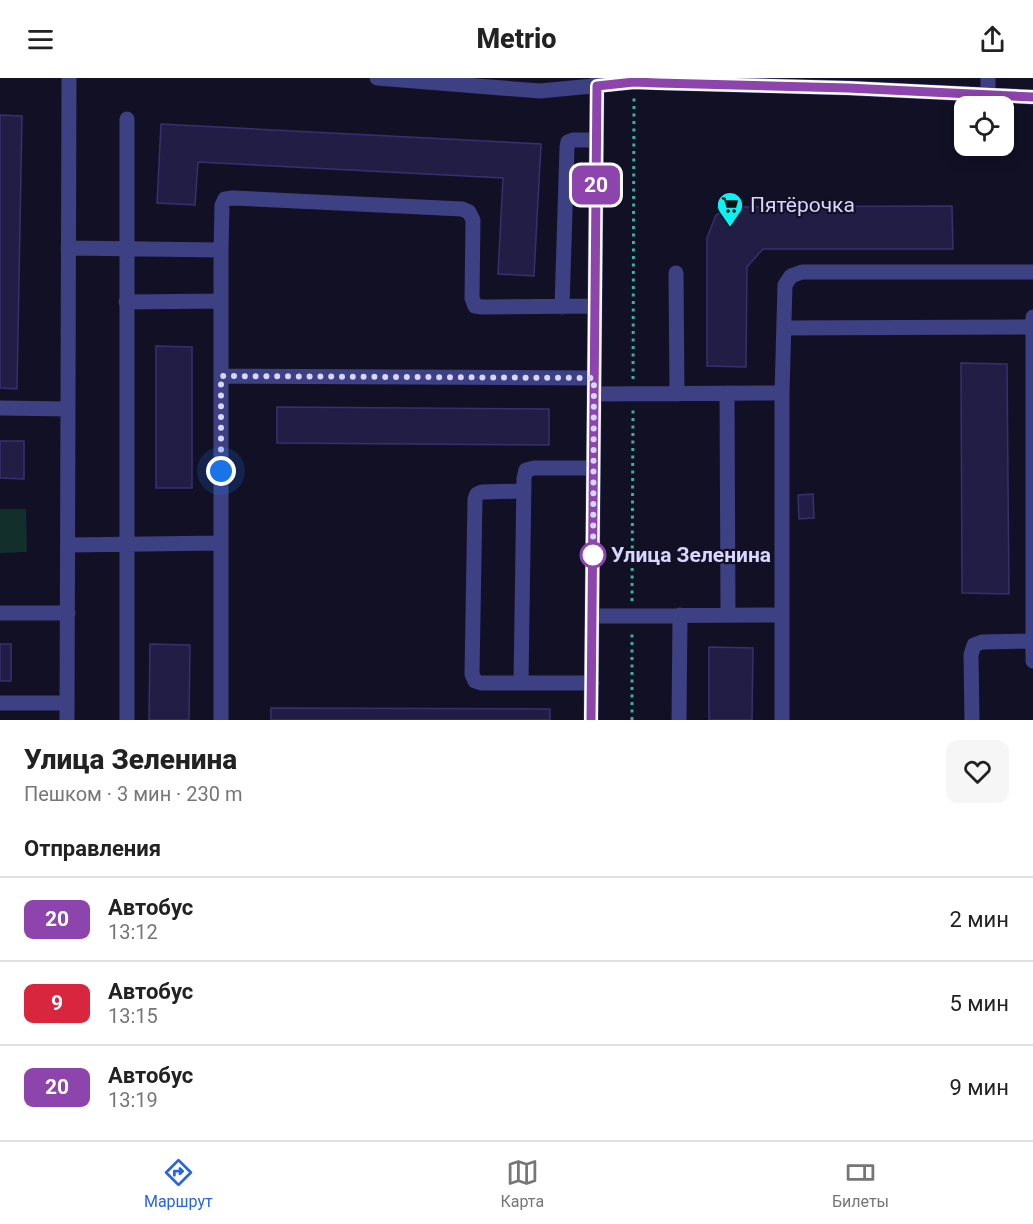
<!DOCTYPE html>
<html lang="ru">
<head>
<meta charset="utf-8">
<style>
	body { margin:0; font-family:Roboto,sans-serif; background:#f6f6f6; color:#222; height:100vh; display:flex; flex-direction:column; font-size:22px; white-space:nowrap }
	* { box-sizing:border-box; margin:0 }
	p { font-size:20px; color:#767676 }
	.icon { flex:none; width:33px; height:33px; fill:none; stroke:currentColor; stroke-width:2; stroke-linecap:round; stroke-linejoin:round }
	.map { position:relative; height:642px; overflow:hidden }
	.details { display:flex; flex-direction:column; background:#fff; flex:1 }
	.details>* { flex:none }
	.badge { padding:0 12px; border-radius:9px; font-size:21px; line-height:39px }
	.buttons { position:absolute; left:954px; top:18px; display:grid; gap:12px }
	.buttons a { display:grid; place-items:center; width:60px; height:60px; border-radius:12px; background:#fff; box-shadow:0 3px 15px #0003; font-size:30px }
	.you { position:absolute; width:30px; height:30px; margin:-15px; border:4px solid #fff; border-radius:50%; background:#1a73e8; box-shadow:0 0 0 9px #1a73e833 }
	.map>.badge { position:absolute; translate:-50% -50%; box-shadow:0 0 0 3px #fff }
	h2 { padding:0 24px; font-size:22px; line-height:54px }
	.round { display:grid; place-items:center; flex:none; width:63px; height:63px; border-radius:12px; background:#f6f6f6 }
	.overview { display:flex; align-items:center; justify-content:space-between; height:102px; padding:0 24px }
	h1 { font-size:28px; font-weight:800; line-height:45px }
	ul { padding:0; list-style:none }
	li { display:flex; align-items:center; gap:18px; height:84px; padding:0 24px; border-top:2px solid #e0e0e0 }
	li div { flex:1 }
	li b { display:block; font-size:22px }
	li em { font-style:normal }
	li .badge { min-width:66px; font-weight:700; text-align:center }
	header { display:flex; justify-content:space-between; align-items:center; height:78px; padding:0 24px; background:#fff; font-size:27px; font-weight:800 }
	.tabs { display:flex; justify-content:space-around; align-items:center; height:84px; border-top:2px solid #e0e0e0; background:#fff; font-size:16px; color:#767676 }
	.tabs a { display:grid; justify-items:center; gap:3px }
	.tabs .on { color:#2563eb }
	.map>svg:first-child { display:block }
	.green { fill:#132f2b }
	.building { fill:#221d45; stroke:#373070; stroke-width:1.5 }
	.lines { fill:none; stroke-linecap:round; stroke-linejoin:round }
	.path { stroke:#35b2a0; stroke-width:3; stroke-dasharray:3 4.5; stroke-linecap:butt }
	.minor { stroke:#3d4082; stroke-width:15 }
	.line-casing { stroke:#fff; stroke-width:14 }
	.line { stroke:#8e44ad; stroke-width:9 }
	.walk { stroke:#d7d6fd; stroke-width:6; stroke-dasharray:0 10.8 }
	.stop-dot { fill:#fff; stroke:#8e44ad; stroke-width:3 }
	.labels { text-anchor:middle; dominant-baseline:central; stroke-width:4.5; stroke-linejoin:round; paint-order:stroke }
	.poi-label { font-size:21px; fill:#d7d6fd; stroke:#121025; text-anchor:start }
	.stop-label { font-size:21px; font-weight:bold; fill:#d7d6fd; stroke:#121025; text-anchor:start }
</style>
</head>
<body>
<header><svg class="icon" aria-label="menu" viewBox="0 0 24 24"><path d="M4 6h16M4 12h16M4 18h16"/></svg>Metrio<svg class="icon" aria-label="share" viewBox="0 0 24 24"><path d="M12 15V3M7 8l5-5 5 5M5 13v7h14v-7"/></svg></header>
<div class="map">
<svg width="1033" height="642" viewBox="0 0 1033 642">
	<rect width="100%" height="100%" fill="#121025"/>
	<path class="green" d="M0,431H26L27,474L0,475Z"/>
	<path class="building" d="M0,37L22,38L17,311L0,310Z
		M161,46L541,66L534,198L498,196L503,100L198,84L195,127L157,125Z
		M952,128L953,171H763L747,189L746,289L707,288V160L716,137L731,129Z
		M156,268L192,269V410H156Z
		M961,285L1007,286L1009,516L962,515Z
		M277,329L549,331V367L277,365Z
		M0,363H24V401L0,400Z
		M813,416L814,440L799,441L798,417Z
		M0,566H11V603H0Z
		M150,566L190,567L189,642H149Z
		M709,569L753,570L752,642H709Z
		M271,630L550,631V642H271Z"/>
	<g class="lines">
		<path class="path" d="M633,301L634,20
			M632,523L633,332
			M632,642V554"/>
		<path class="minor" d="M377,0L540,13L634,4L848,10L1033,19
			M988,17V0
			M127,41V642
			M68,170L221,172L222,127L225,121L233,120L462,131L469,134L473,142L472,220L475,228L482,229L595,228
			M221,172V298
			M676,195L677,316
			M126,224L221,223
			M562,229L567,69L568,64L573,62H596
			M1033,239V583
			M784,250L1033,249
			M727,315L728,537
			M782,315V642
			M594,316L782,315L785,207L791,198L802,194H1033
			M0,330L68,331
			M68,467L221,465
			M0,535H68
			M593,538L782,537
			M521,605H481L475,603L472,596L475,421L477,416L482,414L524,413
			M592,605H521L524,400L526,392L534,390H593
			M0,625H67
			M67,642L69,0
			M221,642V298L594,300
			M591,642L597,0
			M679,642L680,537
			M972,642L971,577L974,567L982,564L1033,563"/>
	</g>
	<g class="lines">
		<g class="line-casing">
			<path id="line" d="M591,642L597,8L634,4L658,5L848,10L1033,19"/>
		</g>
		<use href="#line" class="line"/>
		<path class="walk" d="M221,393V298L594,300L593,477"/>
	</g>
	<defs>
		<g id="supermarket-pin" transform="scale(1.35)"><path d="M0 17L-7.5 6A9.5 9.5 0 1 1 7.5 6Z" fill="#0bf1f4" stroke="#121025"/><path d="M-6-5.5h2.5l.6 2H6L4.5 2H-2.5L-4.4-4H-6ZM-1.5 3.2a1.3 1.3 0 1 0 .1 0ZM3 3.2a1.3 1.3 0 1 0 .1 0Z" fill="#111"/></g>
	</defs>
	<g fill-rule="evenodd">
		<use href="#supermarket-pin" x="730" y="127"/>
	</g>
	<circle class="stop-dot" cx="593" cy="477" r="12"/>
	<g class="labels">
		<g class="poi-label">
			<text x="750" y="127">Пятёрочка</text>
		</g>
		<g class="stop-label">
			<text x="611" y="477">Улица Зеленина</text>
		</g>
	</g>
</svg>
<div class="buttons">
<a><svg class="icon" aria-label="locate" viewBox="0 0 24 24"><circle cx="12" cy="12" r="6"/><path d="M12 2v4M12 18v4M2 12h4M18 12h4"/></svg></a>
</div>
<div class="you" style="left:221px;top:393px"></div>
<b class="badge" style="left:596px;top:107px;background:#8e44ad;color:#fff">20</b>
</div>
<section class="details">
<div class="overview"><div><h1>Улица Зеленина</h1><p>Пешком · 3 мин · 230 m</p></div><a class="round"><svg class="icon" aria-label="heart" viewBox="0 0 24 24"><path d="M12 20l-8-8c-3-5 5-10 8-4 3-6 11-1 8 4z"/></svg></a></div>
<h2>Отправления</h2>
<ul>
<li><span class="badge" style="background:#8e44ad;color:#fff">20</span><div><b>Автобус</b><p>13:12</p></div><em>2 мин</em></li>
<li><span class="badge" style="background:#d7263d;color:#fff">9</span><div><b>Автобус</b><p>13:15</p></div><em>5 мин</em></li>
<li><span class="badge" style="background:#8e44ad;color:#fff">20</span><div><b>Автобус</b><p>13:19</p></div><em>9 мин</em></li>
</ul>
</section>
<nav class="tabs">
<a class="on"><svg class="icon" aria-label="directions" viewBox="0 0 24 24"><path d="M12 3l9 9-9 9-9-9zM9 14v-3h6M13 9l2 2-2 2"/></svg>Маршрут</a>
<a><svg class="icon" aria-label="map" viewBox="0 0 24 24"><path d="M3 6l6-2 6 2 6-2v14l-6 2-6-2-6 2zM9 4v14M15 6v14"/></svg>Карта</a>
<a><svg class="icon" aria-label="tickets" viewBox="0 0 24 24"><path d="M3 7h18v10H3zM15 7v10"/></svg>Билеты</a>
</nav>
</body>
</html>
